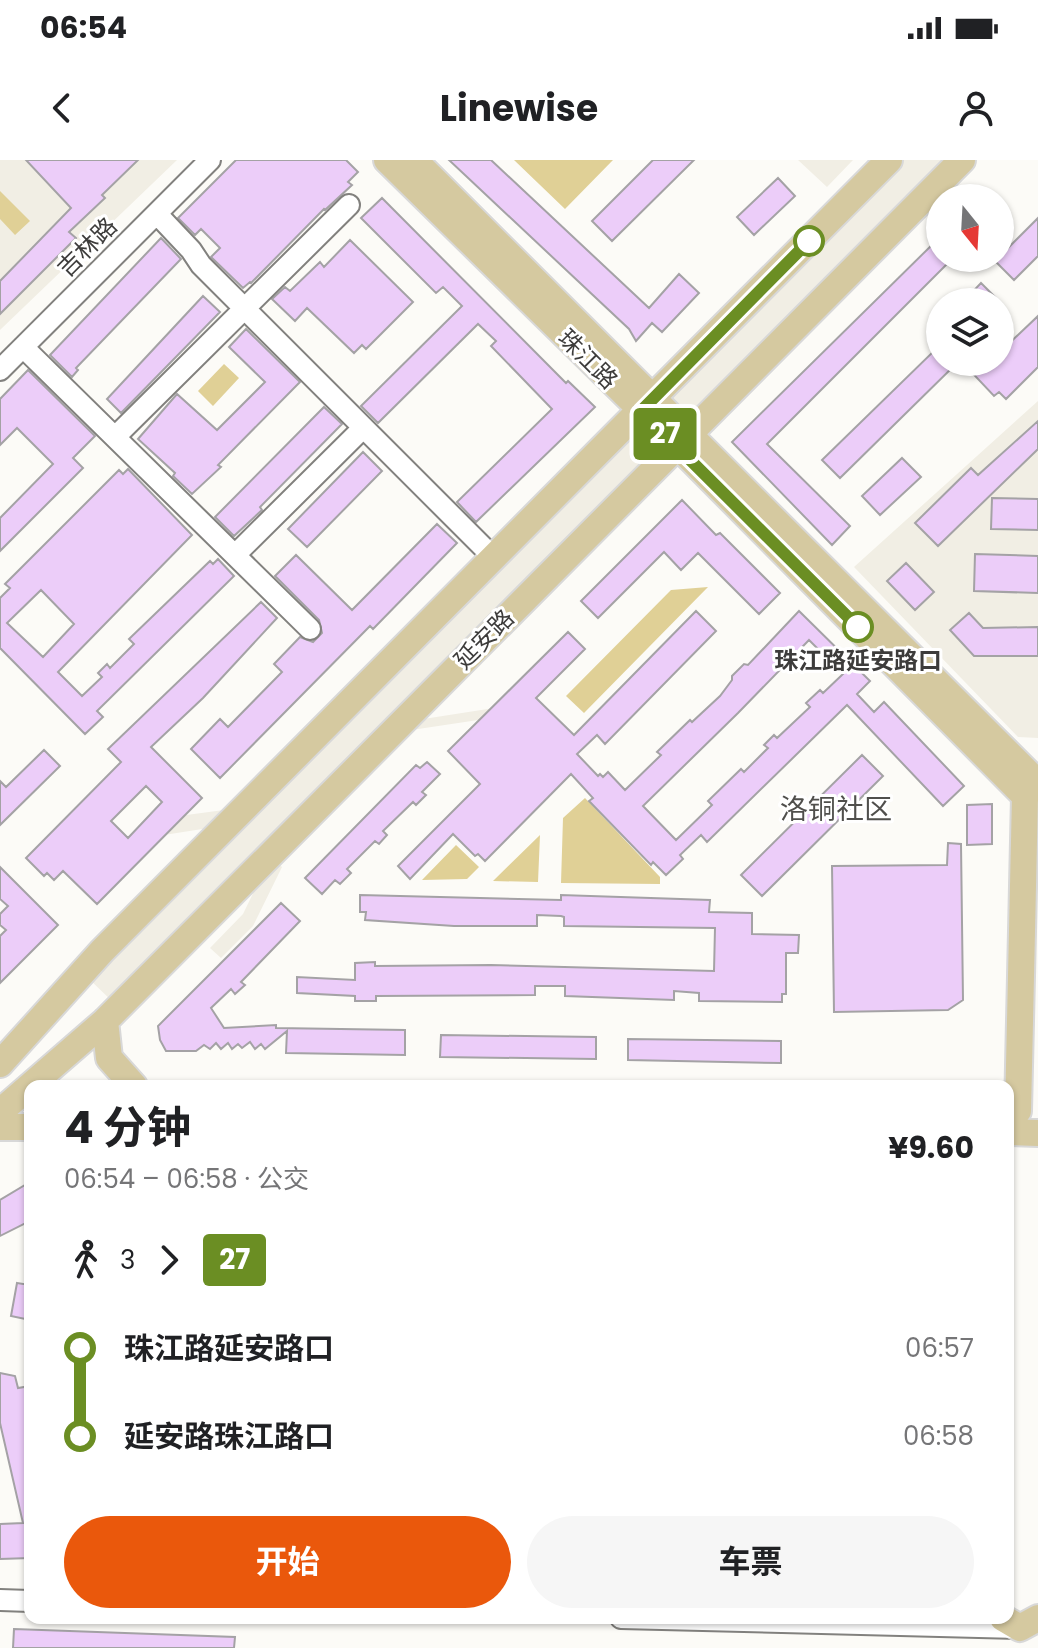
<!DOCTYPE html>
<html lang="zh">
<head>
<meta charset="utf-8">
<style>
	body { margin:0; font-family:Poppins,"Noto Sans SC",sans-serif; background:#f6f6f6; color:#202124; height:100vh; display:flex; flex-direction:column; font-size:30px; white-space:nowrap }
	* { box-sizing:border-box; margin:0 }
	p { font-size:26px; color:#757577 }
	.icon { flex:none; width:44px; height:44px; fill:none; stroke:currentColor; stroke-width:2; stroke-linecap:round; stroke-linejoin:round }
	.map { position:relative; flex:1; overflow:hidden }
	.drawer { position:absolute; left:24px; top:920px; width:990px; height:544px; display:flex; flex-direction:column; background:#fff; border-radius:16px; box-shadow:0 2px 6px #0004 }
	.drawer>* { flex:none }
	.badge { padding:0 16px; border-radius:6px; font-size:28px; line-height:52px }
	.needle { width:52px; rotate:162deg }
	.buttons { position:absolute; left:926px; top:24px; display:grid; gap:16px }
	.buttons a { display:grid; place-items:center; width:88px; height:88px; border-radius:50%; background:#fff; box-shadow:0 2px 6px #0004; font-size:40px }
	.map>.badge { position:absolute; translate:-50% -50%; box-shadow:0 0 0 4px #fff }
	.legs { display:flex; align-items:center; gap:12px; height:88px; padding:0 40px; font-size:26px }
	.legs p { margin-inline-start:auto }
	.summary { display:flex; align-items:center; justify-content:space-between; height:136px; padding:0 40px }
	h1 { font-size:44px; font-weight:700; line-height:60px }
	.cta { display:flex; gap:16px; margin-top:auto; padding:16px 40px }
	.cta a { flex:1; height:92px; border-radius:48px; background:#ea580c; color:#fff; font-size:32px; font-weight:700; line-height:92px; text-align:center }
	.cta a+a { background:#f6f6f6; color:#202124 }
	ul { padding:0 40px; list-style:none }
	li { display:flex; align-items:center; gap:28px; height:88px; font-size:30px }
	li i { display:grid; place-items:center; width:12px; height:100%; margin:0 10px; background:currentColor }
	li i::after { content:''; width:20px; height:20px; margin:-10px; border:6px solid; border-radius:50%; background:#fff }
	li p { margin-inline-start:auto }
	li:first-child i { background:linear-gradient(#0000 50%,currentColor 0) }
	li:last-child i { background:linear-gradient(currentColor 50%,#0000 0) }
	.status { display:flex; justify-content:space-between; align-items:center; height:56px; padding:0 40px; background:#fff; direction:ltr }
	.status svg { height:22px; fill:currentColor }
	header { display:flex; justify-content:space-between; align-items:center; height:104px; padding:0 40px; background:#fff; font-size:36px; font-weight:700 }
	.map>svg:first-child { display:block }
	.built { fill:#f1eee4 }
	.green { fill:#e0d096 }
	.building { fill:#eccdf9; stroke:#a4a2a5; stroke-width:2; fill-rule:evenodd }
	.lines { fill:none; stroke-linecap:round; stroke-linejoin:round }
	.minor-casing { stroke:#82817e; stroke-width:24 }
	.major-casing { stroke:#d8d8d8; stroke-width:30 }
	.minor { stroke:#fff; stroke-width:20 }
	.major { stroke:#d5c9a0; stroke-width:26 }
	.line-1-casing { stroke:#fff; stroke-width:18 }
	.line-1 { stroke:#6b8e23; stroke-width:12 }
	.stop-1-dot { fill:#fff; stroke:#6b8e23; stroke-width:4 }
	.labels { text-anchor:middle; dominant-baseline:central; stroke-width:6; stroke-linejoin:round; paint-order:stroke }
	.street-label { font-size:24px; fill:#3d3c3b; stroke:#fff }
	.stop-label { font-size:24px; font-weight:bold; fill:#3d3c3b; stroke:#fff }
	.quarter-label { font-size:28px; fill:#504f4c; stroke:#fff }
</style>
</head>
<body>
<div class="status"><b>06:54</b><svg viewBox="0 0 49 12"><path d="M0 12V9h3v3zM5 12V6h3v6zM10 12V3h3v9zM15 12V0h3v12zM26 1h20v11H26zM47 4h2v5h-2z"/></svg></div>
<header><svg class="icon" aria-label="back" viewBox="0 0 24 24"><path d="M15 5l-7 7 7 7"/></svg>Linewise<svg class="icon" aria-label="person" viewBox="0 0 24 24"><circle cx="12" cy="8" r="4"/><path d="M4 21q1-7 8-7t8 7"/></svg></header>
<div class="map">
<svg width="1038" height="1488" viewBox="0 0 1038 1488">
	<rect width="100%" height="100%" fill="#fcfbf7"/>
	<path class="built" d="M0,0H177L0,170Z
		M798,0H853L827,27Z
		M891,0H957L417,560L494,548L498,557L405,571L269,695L282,707L253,766L221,798L210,788L243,754L263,713L118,847L84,814L215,667L164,675V658L224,650Z
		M1038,241V578L1018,577L854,407Z"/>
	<path class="green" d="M514,0H613L565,49Z
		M0,31L30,61L15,75L0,59Z
		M224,204L239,218L213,246L198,231Z
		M708,427L584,553L566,536L671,430Z
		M585,638L660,717V724L561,723L563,658Z
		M540,675L538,722L493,721Z
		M456,685L479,707L467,719L422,720Z"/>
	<path class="building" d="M26,0H138L102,35L105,38L69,72L76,78L0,154V121L71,48Z
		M236,0H346L358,12L348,22L352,25L325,50L324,49L251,123L250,122L243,128L211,97L220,88L201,69L195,75L178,58Z
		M449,0H491L649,148L679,114L699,133L662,172L652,163L636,181L629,169Z
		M653,0H694L612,81L592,61Z
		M778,18L795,36L754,75L737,57Z
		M382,38L566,223L568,221L595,247L476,362L457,342L552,249L491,186L496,181L478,164L378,263L361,246L462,146L443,127L436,133L361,58Z
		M1038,58V96L1014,120L995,101Z
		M940,77V98H953L767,284L850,366L832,385L732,282Z
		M161,78L181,99L76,208L78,210L72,217L50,195Z
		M350,80L413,142L366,189L362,185L354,193L307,148L295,161L272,139L285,127L290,131L320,102L324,107Z
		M981,123L1000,142H963Z
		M203,136L220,152L121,253L107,239Z
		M1038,156V207L1006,239L999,232L994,236L962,202H1000V192Z
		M246,169L300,222L218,305L221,307L192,334L173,316L175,313L138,279L177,234L217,270L265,222L229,187Z
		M940,185V202H958L840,318L822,300Z
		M28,210L95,276L73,298L83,308L0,391V358L53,304L17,268L0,285V239Z
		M324,247L342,264L260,347L262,350L234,376L215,357Z
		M1038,261V289L938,386L915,363L971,308L978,315Z
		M363,292L382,311L307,387L288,369Z
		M902,298L921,317L880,355L862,336Z
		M128,309L192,375L58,512L82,536L102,517L98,513L107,504L110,508L134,484L129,479L210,401L213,404L218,399L234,416L97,551L103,557L85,574L0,488V438L10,428L5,424L119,310L123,314ZM41,430L74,464L43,497L7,463Z
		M992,338L1038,339V370L991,369Z
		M682,340L716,375L720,373L780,433L759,454L698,393L681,410L664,392L598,458L581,441Z
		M437,364L457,383L373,469L370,466L220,618L191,589L220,559L228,567L282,512L274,504L300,477L313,482L322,473L319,460L275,416L296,395L352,450Z
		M975,394L1038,396V433L974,431Z
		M906,403L934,432L915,450L887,421Z
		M261,442L277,458L203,538L151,587L202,638L97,744L63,711L54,720L47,713L44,716L26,698L121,602L108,589ZM146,626L162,642L128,678L111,661Z
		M696,451L716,471L605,584L597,575L577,594L598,616L600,614L603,617L608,612L625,630L661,595L657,592L690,560L692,562L720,536L732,520V516L744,504L748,505L799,451L870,521L857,534L874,552L884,542L964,626L943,646L847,545L707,682L701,675L680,695L683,699L666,715L653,702L651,705L589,641L593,638L571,614L485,701L478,694L475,696L453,674L410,719L398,706L480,624L448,591L568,472L585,489L536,538L574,575ZM809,480L843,514L823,533L820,530L806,543L810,547L777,578L774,575L764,585L768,588L744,612L741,609L708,641L712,645L676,680L643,646L738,553Z
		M969,453L983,468L1038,467V496H974L950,470Z
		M44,590L60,606L0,665V621L6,627Z
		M862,595L883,616L762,736L741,715Z
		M427,602L440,614L422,632L426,635L416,645L413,642L383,671L387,675L379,684L375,681L347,709L351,713L340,724L335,720L322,734L305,718L416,605L420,608Z
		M992,644V684L967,685V645Z
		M948,683L961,684L963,840L948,850L834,852L832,706L947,705Z
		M0,707L58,765L0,823V776L6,770L0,765V754L8,746L0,739Z
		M360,735L561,740V735L710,740L709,752L752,753V774L799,775L798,793H786V834H782V842L699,841V833L674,831V840L565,836V826H535V835L376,836V841H355V836L297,833V817L355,820V803L375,802V806L491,805L714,811L715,768L564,766V757L561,756L537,755V766H454L365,760L366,752H360Z
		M281,743L300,761L241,822L245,825L235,834L231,829L211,848L224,868L276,865V868L405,870V895L286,893L287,871L265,889L261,884L255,889L250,882L242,888L238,884L232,889L228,883L221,889L216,883L210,889L204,885L196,891H166L160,880L158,866Z
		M441,875L596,877V899L440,897Z
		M628,879L781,881V903L628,900Z
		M30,1022V1061L0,1076V1040Z
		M17,1123L30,1125V1160L11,1156Z
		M0,1213L15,1216L18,1228L30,1226V1398L0,1399V1364L23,1363L0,1263Z
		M14,1469L235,1477L234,1488H13Z"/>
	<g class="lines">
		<g class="minor-casing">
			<path id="minor" d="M157,54L191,90L201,105L493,397
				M23,187L310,469
				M0,210L210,0
				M115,277L349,45
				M235,395L363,268
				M0,1440L30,1441
				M621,1458L1022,1468"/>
		</g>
		<g class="major-casing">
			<path id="major" d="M387,0L677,285L1025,636
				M414,0L1038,623
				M105,861L109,898L134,926
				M0,904L102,791L889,0
				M0,952L105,861L962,0
				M1008,961L1018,951L1025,636L1036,625
				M0,967H30
				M1008,972L1038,973
				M1003,1458L1020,1468L1038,1458"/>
		</g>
		<use href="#minor" class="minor"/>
		<use href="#major" class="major"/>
	</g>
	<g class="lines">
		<g class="line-1-casing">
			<path id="line-1" d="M809,81L641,251L858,467"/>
		</g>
		<use href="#line-1" class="line-1"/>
	</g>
	<g class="stop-1-dot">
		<circle cx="809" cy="81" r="14"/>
		<circle cx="858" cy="467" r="14"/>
	</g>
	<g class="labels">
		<g class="street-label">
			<text transform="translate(87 87) rotate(-45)">吉林路</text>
			<text transform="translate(588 199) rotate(45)">珠江路</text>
			<text transform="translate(484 479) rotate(-45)">延安路</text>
		</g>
		<g class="stop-label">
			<text x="858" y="500">珠江路延安路口</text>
		</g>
		<g class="quarter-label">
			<text x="836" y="649">洛铜社区</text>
		</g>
	</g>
</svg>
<div class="buttons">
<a><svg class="needle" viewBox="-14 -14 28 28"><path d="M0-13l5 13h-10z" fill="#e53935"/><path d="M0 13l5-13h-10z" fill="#757577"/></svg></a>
<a><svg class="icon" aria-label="layers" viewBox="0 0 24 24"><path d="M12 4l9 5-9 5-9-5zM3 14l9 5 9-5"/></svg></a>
</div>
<b class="badge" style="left:665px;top:274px;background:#6b8e23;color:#fff">27</b>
<section class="drawer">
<div class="summary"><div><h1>4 分钟</h1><p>06:54 – 06:58 · 公交</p></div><b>¥9.60</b></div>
<div class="legs"><svg class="icon" aria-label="walk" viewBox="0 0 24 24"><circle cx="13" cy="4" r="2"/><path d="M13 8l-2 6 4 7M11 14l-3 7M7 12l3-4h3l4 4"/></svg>3<svg class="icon" aria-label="forward" viewBox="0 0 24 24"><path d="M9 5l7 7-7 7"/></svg><b class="badge" style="background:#6b8e23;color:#fff">27</b></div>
<ul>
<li><i style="color:#6b8e23"></i><b>珠江路延安路口</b><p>06:57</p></li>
<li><i style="color:#6b8e23"></i><b>延安路珠江路口</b><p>06:58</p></li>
</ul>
<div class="cta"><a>开始</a><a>车票</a></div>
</section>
</div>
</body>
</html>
